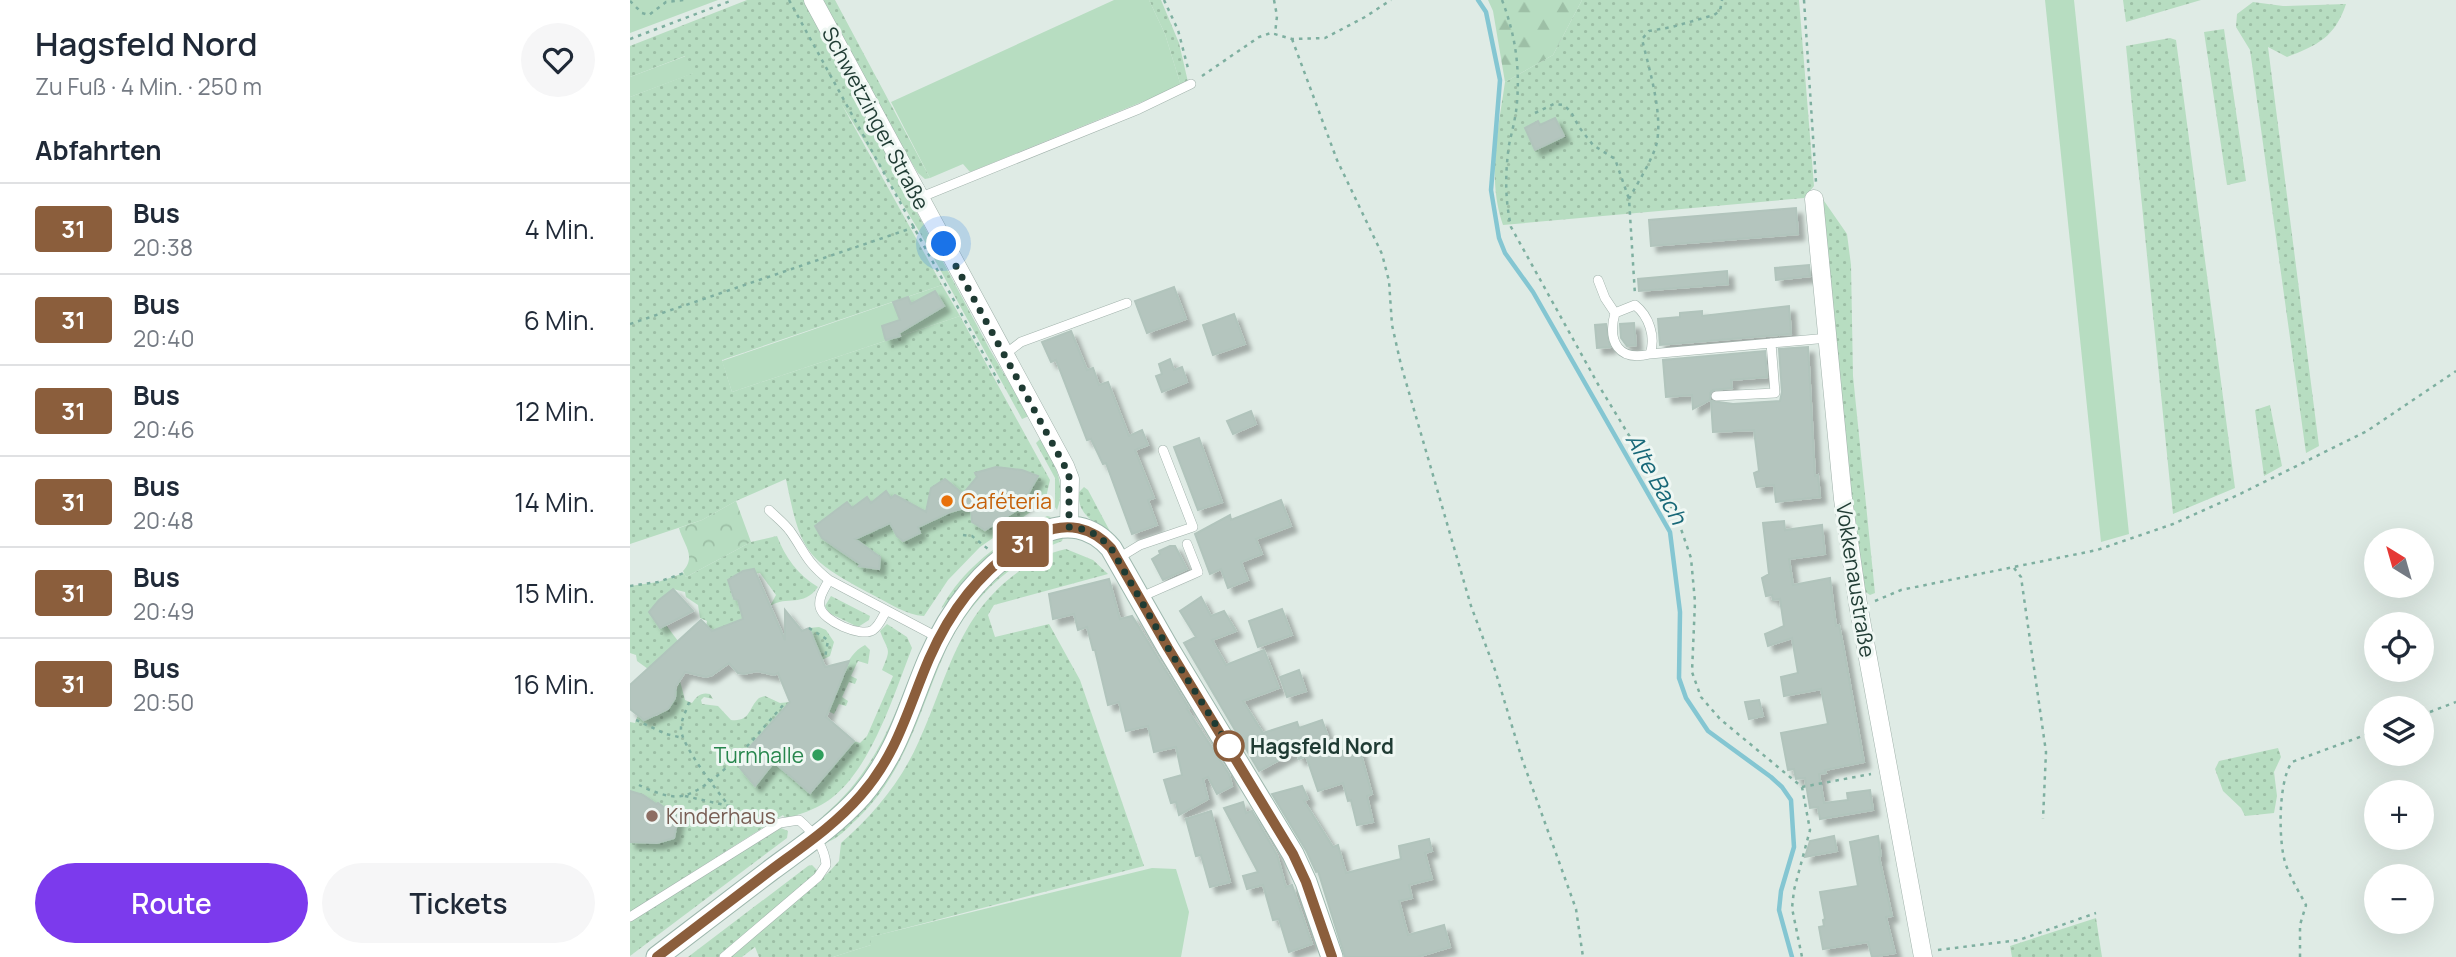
<!DOCTYPE html>
<html lang="de">
<head>
<meta charset="utf-8">
<style>
	body { margin:0; font-family:Manrope,sans-serif; background:#f6f6f7; color:#1f2937; height:100vh; display:flex; flex-direction:column; font-size:26px; white-space:nowrap }
	* { box-sizing:border-box; margin:0 }
	p { font-size:23px; color:#747a83 }
	.icon { flex:none; width:38px; height:38px; fill:none; stroke:currentColor; stroke-width:2; stroke-linecap:round; stroke-linejoin:round }
	.map { position:relative; flex:1; overflow:hidden }
	.details { display:flex; flex-direction:column; background:#fff; width:630px }
	.details>* { flex:none }
	.badge { padding:0 14px; border-radius:5px; font-size:24px; line-height:46px }
	.needle { width:46px; rotate:323deg }
	.buttons { position:absolute; left:1734px; top:528px; display:grid; gap:14px }
	.buttons a { display:grid; place-items:center; width:70px; height:70px; border-radius:50%; background:#fff; box-shadow:0 7px 28px #0002; font-size:35px }
	.you { position:absolute; width:35px; height:35px; margin:-18px; border:5px solid #fff; border-radius:50%; background:#1a73e8; box-shadow:0 0 0 10px #1a73e833 }
	.map>.badge { position:absolute; translate:-50% -50%; box-shadow:0 0 0 4px #fff }
	h2 { padding:0 35px; font-size:26px; line-height:63px }
	.round { display:grid; place-items:center; flex:none; width:74px; height:74px; border-radius:37px; background:#f6f6f7 }
	.summary { display:flex; align-items:center; justify-content:space-between; height:119px; padding:0 35px }
	h1 { font-size:33px; font-weight:600; line-height:52px }
	.cta { display:flex; gap:14px; margin-top:auto; padding:14px 35px }
	.cta a { flex:1; height:80px; border-radius:42px; background:#7c3aed; color:#fff; font-size:28px; font-weight:600; line-height:80px; text-align:center }
	.cta a+a { background:#f6f6f7; color:#1f2937 }
	ul { padding:0; list-style:none }
	li { display:flex; align-items:center; gap:21px; height:91px; padding:0 35px; border-top:2px solid #e0e1e3 }
	li div { flex:1 }
	li b { display:block; font-size:26px }
	li em { font-style:normal }
	li .badge { min-width:77px; font-weight:700; text-align:center }
	main { display:flex; flex:1; min-height:0 }
	.map>svg:first-child { display:block }
	.grass { fill:url(#grass-dots) }
	.forest { fill:url(#forest-firs) }
	.park { fill:url(#park-crowns) }
	.garden { fill:#b7ddc1 }
	.lines { fill:none; stroke-linecap:round; stroke-linejoin:round }
	.stream { stroke:#84c6d2; stroke-width:4.5 }
	.building { fill:#b4c5be; stroke:#b1c4bc; stroke-width:2; filter:url(#shadow) }
	.lane-casing { stroke:#a2b3ac; stroke-width:10 }
	.street-casing { stroke:#a2b3ac; stroke-width:19 }
	.secondary-casing { stroke:#9db7ad; stroke-width:23 }
	.path { stroke:#7eafa0; stroke-width:2.5; stroke-dasharray:3.5 5; stroke-linecap:butt }
	.lane { stroke:#fff; stroke-width:9 }
	.street { stroke:#fff; stroke-width:18 }
	.secondary { stroke:#fff; stroke-width:21 }
	.line-casing { stroke:#fff; stroke-width:16 }
	.line { stroke:#8b5e3c; stroke-width:10 }
	.walk { stroke:#1f3b33; stroke-width:7; stroke-dasharray:0 12.6 }
	.food-dot { fill:#e8710a; stroke:#eff7f3; stroke-width:2.5 }
	.stop-dot { fill:#fff; stroke:#8b5e3c; stroke-width:3.5 }
	.leisure-dot { fill:#2e9e5b; stroke:#eff7f3; stroke-width:2.5 }
	.education-dot { fill:#8d6e63; stroke:#eff7f3; stroke-width:2.5 }
	.labels { text-anchor:middle; dominant-baseline:central; stroke-width:6; stroke-linejoin:round; paint-order:stroke }
	.street-label { font-size:21px; fill:#1f3b33; stroke:#eff7f3 }
	.food-label { font-size:21px; fill:#c56008; stroke:#eff7f3; text-anchor:start }
	.stop-label { font-size:21px; font-weight:bold; fill:#1f3b33; stroke:#eff7f3; text-anchor:start }
	.leisure-label { font-size:21px; fill:#27864d; stroke:#eff7f3; text-anchor:end }
	.education-label { font-size:21px; fill:#785e54; stroke:#eff7f3; text-anchor:start }
	.water-label { font-size:23px; font-style:italic; fill:#186878; stroke:#eff7f3 }
</style>
</head>
<body>
<main>
<section class="details">
<div class="summary"><div><h1>Hagsfeld Nord</h1><p>Zu Fuß · 4 Min. · 250 m</p></div><a class="round"><svg class="icon" aria-label="heart" viewBox="0 0 24 24"><path d="M12 20l-8-8c-3-5 5-10 8-4 3-6 11-1 8 4z"/></svg></a></div>
<h2>Abfahrten</h2>
<ul>
<li><span class="badge" style="background:#8b5e3c;color:#fff">31</span><div><b>Bus</b><p>20:38</p></div><em>4 Min.</em></li>
<li><span class="badge" style="background:#8b5e3c;color:#fff">31</span><div><b>Bus</b><p>20:40</p></div><em>6 Min.</em></li>
<li><span class="badge" style="background:#8b5e3c;color:#fff">31</span><div><b>Bus</b><p>20:46</p></div><em>12 Min.</em></li>
<li><span class="badge" style="background:#8b5e3c;color:#fff">31</span><div><b>Bus</b><p>20:48</p></div><em>14 Min.</em></li>
<li><span class="badge" style="background:#8b5e3c;color:#fff">31</span><div><b>Bus</b><p>20:49</p></div><em>15 Min.</em></li>
<li><span class="badge" style="background:#8b5e3c;color:#fff">31</span><div><b>Bus</b><p>20:50</p></div><em>16 Min.</em></li>
</ul>
<div class="cta"><a>Route</a><a>Tickets</a></div>
</section>
<div class="map">
<svg width="1826" height="957" viewBox="0 0 1826 957">
	<defs>
		<pattern id="grass-dots" width="8" height="8" patternUnits="userSpaceOnUse" patternTransform="scale(1.75)"><rect width="8" height="8" fill="#b7ddc1"/><path d="M2 2h.1M6 6h.1" fill="none" stroke="#9dbfa6" stroke-width="1.8" stroke-linecap="round"/></pattern>
		<pattern id="forest-firs" width="22" height="20" patternUnits="userSpaceOnUse" patternTransform="scale(1.75)"><rect width="22" height="20" fill="#b7ddc1"/><path d="M5 1l3.5 6h-7zM16 11l3.5 6h-7z" fill="#9dbfa6"/></pattern>
		<pattern id="park-crowns" width="20" height="18" patternUnits="userSpaceOnUse" patternTransform="scale(1.75)"><rect width="20" height="18" fill="#b7ddc1"/><path d="M2 6a3 3 0 1 1 6 0M12 15a3 3 0 1 1 6 0" fill="none" stroke="#9dbfa6"/></pattern>
		<filter id="shadow"><feDropShadow dx="6" dy="6" stdDeviation="2" flood-color="#0004"/></filter>
	</defs>
	<rect width="100%" height="100%" fill="#dfebe5"/>
	<path class="grass" d="M117,0H174L360,350L399,416L392,419L289,231L211,103L312,285L92,360L102,392L330,316L420,480L415,502L350,547L318,580L294,616C276,615 259,603 243,595C176,559 171,554 156,479L106,501L72,520L0,544V97L63,73L55,56L0,77V46Z
		M193,0H205L300,178L295,179L288,173L277,155Z
		M519,0H531L549,43L558,82L551,86L535,34Z
		M952,0H1169L1184,186L1174,198L873,225C857,179 868,130 875,82L923,55Z
		M1493,0H1571L1496,22Z
		M1623,2L1653,6L1716,4C1705,37 1688,45 1657,57L1638,47L1689,446L1676,453L1620,50L1606,27L1607,14Z
		M1594,29L1616,181L1597,185L1574,32Z
		M1540,38L1546,40L1605,488L1543,514L1496,46Z
		M1192,198L1217,234L1221,265L1223,376L1245,593L1240,595L1234,591L1219,475Z
		M1640,405L1652,466L1634,476L1625,410Z
		M411,438C423,462 437,482 427,510L425,507V478L406,443Z
		M454,487L458,490L483,537C469,523 446,517 449,492Z
		M417,516L421,517L397,532L311,609C332,568 377,536 417,516Z
		M147,536C155,557 168,575 188,587C173,608 157,595 140,606L146,595L130,573L125,574L124,569L113,571L98,581L103,599L108,600L113,619L75,634L77,621L70,618L68,605L56,597L55,592L43,589L29,600L19,612L30,628L36,625L48,641L18,669L7,661L6,655L0,653V586L28,582L54,573L56,577L121,542Z
		M433,538L432,541C380,561 339,600 315,652C289,711 276,773 226,820C217,828 208,839 197,842L301,676L328,621L369,573L414,542Z
		M436,549L463,560L478,574L364,605L358,615L365,637L419,624L450,680L514,866L241,937V945L203,957H129L125,947L112,957H101L199,872L209,861L211,843C244,814 271,782 289,741C318,678 327,616 388,572C403,561 417,553 436,549Z
		M201,596L240,616L239,620L228,627L199,613L195,606Z
		M257,624L277,637L282,648C264,694 240,774 196,802C184,810 170,814 156,819L153,815L0,912V722L5,723L8,715L27,716L39,707L50,681L55,700L62,703C67,696 71,692 80,694L83,699L74,697L71,700L72,704L88,706L101,720C121,722 118,708 129,698L135,696L150,703L160,702L108,760L110,768L125,785L144,762L180,793L224,741L230,743L237,736L263,676L252,670C262,646 258,653 250,631Z
		M189,627L196,630L204,642L200,656L192,660L179,628Z
		M235,645L240,650L238,664L228,661L221,676L227,679L225,684L219,682L212,697L218,701L216,706L209,704L204,714L198,711C207,690 214,655 235,645Z
		M288,656L284,676L244,766L201,815L193,816C247,770 263,719 288,656Z
		M1648,748L1651,757L1644,772L1647,796L1644,813L1615,816L1611,808L1593,791L1585,769L1589,761Z
		M151,828L158,831L157,838L0,956V921Z
		M182,865L187,870L185,874L89,957H58L178,866Z
		M1466,918L1472,957H1382L1380,946Z"/>
	<path class="forest" d="M858,0H952L923,55L875,82L863,11Z"/>
	<path class="park" d="M106,501L121,542L56,577L53,571C67,556 53,544 49,528L72,520Z"/>
	<path class="garden" d="M0,0H88L0,33Z
		M484,0H519L535,34L551,86L340,172L333,164L300,178L261,102Z
		M1415,0H1444L1499,534L1471,542Z
		M56,56L64,73L0,97V77Z
		M312,285L330,316L102,392L92,361Z
		M522,868L546,869L559,912L551,957H203L241,945L240,937Z"/>
	<g class="lines">
		<path class="stream" d="M848,0L856,12L870,80L861,190L869,238L875,253L903,292L1040,532L1050,612L1049,678L1056,698L1078,731L1141,777L1152,787L1161,800L1164,847L1151,891L1149,910L1162,957"/>
	</g>
	<path class="building" d="M925,118L934,136L905,150L895,128L908,121L910,125Z
		M1166,208L1168,234L1021,246L1019,220Z
		M1179,265L1180,276L1146,280L1145,268Z
		M1097,271L1098,284L1009,291L1008,279Z
		M544,287L556,319L517,333L505,301Z
		M305,291L314,306L269,333L270,336L256,340L255,338L252,326L270,320L263,302L278,297L281,304Z
		M1159,306L1161,334L1030,345L1028,319L1050,317V313L1072,311V316Z
		M604,314L615,344L583,355L573,325Z
		M1004,323L1006,345L997,346L991,338L990,324Z
		M976,324L980,347L967,348L965,325Z
		M441,331L457,370L463,368L469,385L478,382L499,436L512,430L518,445L505,450L524,498L518,500L527,525L502,534L476,463L473,464L461,439L457,440L426,360L421,362L412,342Z
		M1178,347L1185,476L1188,475L1190,497L1146,502L1144,485L1127,487L1124,473L1129,471L1124,430L1083,432L1081,401L1103,404L1150,401L1152,392L1149,349Z
		M1135,351L1137,377L1101,380L1102,388L1083,390L1080,393V400L1063,409L1062,395L1036,397L1033,360Z
		M540,359L544,370L552,367L557,382L532,392L526,376L532,374L529,364Z
		M621,411L626,424L603,434L597,421Z
		M569,438L592,502L568,510L544,447Z
		M366,467L392,470L408,476L394,501L398,503L355,530L342,522L341,506L320,512L288,527L290,533L273,541L267,536L260,523L225,539L250,557L249,569L229,566L230,564L192,538L185,526L217,502L222,508L237,497L241,503L256,491L261,498L265,495L296,512L301,488L315,479L333,494L347,477L345,473Z
		M651,500L661,526L626,539L632,554L611,562L618,580L598,588L591,569L580,574L565,534L600,515L601,520Z
		M1154,521L1155,530L1192,525L1195,554L1159,559L1163,585L1200,578L1206,626L1209,625L1213,645L1234,762L1195,770L1196,773L1189,774L1194,803L1218,800L1217,793L1240,790L1243,810L1190,819L1188,807L1180,808L1175,778L1166,779L1164,769L1158,770L1151,733L1198,724L1191,689L1154,696L1151,677L1168,673L1162,638L1138,646L1135,634L1154,626L1150,599L1143,600L1142,595L1136,596L1132,578L1139,574L1133,523Z
		M540,546H545L557,569L533,580L522,559L530,554L529,551Z
		M124,569L155,640V610L172,631L179,628L195,667L219,661L196,717L224,741L180,793L144,762L125,786L110,768L108,760L160,702L148,673L144,675L127,671L114,674L108,673L99,663L82,675L76,677L55,672L46,686L45,698L38,709L14,720L0,709V685L71,620L82,631L113,619L108,600L104,599L98,580L113,571Z
		M479,579L490,619L502,616L559,708L557,709L599,774L602,786L587,794L578,777L573,779L578,799L549,815L546,802L541,803L534,780L552,775L546,747L524,752L518,726L496,731L489,702L478,705L465,650H463L457,627L448,630L444,614L423,619L419,594Z
		M43,589L63,611L30,628L19,612L29,600Z
		M571,597L581,616L594,611L606,631L582,640L596,665L634,650L649,688L613,701L633,733L667,722L669,728L692,720L704,753L729,747L742,794L737,796L743,822L727,825L721,800L718,801L713,783L688,791L676,756L669,759L666,751L629,771L554,643L566,637L550,611Z
		M652,609L662,635L628,647L619,621Z
		M669,670L676,691L657,697L650,677Z
		M1129,700L1133,716L1119,719L1115,702Z
		M672,786L678,799L674,801L703,847L708,845L716,873L771,859L769,846L799,839L802,851L795,853L802,879L779,885L782,898L769,901L778,935L814,925L820,947L787,957H715L688,871L686,872L677,852L642,794Z
		M0,791L13,795L26,804L28,803L48,818L44,838L27,843L0,842Z
		M613,802L616,813L622,811L647,855L656,887L662,885L682,944L659,952L649,919L643,920L633,885L617,889L613,876L628,872L594,808Z
		M581,811L600,882L580,887L571,855L566,856L556,819Z
		M1204,836L1207,851L1175,857L1180,841Z
		M1248,836L1251,856L1249,857L1262,916L1256,917L1265,953L1242,957L1238,942L1193,949L1189,927L1194,926L1193,920L1195,919L1190,892L1228,886L1220,842Z"/>
	<g class="lines">
		<g class="lane-casing">
			<path id="lane" d="M289,198L509,109L561,84
				M968,280L975,298L985,313
				M1005,305C1019,316 1026,337 1020,354C989,362 977,342 985,313Z
				M1020,354L1198,338
				M374,355L391,342L497,303
				M1086,396L1145,393L1141,343
				M139,510C146,517 154,523 160,531C175,552 176,562 199,580L309,638
				M487,559L510,545L563,527L533,450
				M199,580C195,588 188,597 190,607C193,621 231,638 243,630C249,626 252,618 256,611
				M511,597L568,572L557,544
				M0,917L150,823L169,820C183,832 195,847 196,865L188,877L94,957"/>
		</g>
		<g class="street-casing">
			<path id="street" d="M183,0L435,466L440,479L439,527
				M1184,199L1213,499L1228,604L1293,957"/>
		</g>
		<g class="secondary-casing">
			<path id="secondary" d="M27,957C65,928 103,899 141,870C172,847 205,825 231,796C268,753 278,708 299,659C322,606 358,561 410,534C436,521 462,526 481,548L538,648L663,854L676,882L702,957"/>
		</g>
		<path class="path" d="M159,0L371,386
			M534,0L548,30L559,72
			M644,0L647,16L645,34
			M872,0C885,34 890,66 887,102C886,117 882,131 879,145C875,174 875,199 881,227L969,386L1037,498L1050,526L1061,558L1065,602L1062,672L1071,697L1090,719L1172,787L1180,830L1164,890L1162,908L1172,957
			M1174,0L1186,182
			M0,1L12,13L19,15L36,2L54,0
			M0,39L103,0
			M662,39L707,160L752,254L759,281L762,325L771,365L841,606L865,670L892,759L946,909L953,957
			M572,76L629,37L641,33L662,39L695,38L735,17L761,0
			M905,113L924,104L934,105L941,112L949,127L963,145L985,159L999,199L1005,295
			M999,199C1008,182 1020,164 1026,146C1034,116 1019,69 1012,39L1019,31L1042,27L1084,15L1090,11L1092,0
			M0,324L285,227
			M333,535L342,536L358,549
			M1384,568L1391,577L1416,752L1413,819
			M0,586L28,582L54,573
			M1245,601L1271,590L1467,550L1543,524L1610,494L1737,431L1826,371
			M179,628L198,640L195,658
			M59,702C57,709 51,720 51,728C50,744 88,792 99,806L104,808
			M1792,715L1826,702
			M6,720L36,734L53,738
			M9,785C21,791 42,800 56,795C90,784 132,728 156,702
			M1172,787L1241,774
			M55,796L99,806
			M1308,950L1389,940L1466,913
			M1670,957V925L1676,905C1669,892 1661,879 1656,865C1648,843 1648,781 1662,762L1746,731"/>
		<use href="#lane" class="lane"/>
		<use href="#street" class="street"/>
		<use href="#secondary" class="secondary"/>
	</g>
	<g class="lines">
		<g class="line-casing">
			<path id="line" d="M27,957C65,928 103,899 141,870C172,847 205,825 231,795C268,753 278,708 299,659C322,606 358,561 410,534C436,521 462,527 481,548L538,648L663,854L676,882L702,957"/>
		</g>
		<use href="#line" class="line"/>
		<path class="walk" d="M314,244L439,474V527C457,528 469,535 481,548L538,648L599,746"/>
	</g>
	<circle class="food-dot" cx="317" cy="501" r="7"/>
	<circle class="stop-dot" cx="599" cy="746" r="14"/>
	<circle class="leisure-dot" cx="188" cy="755" r="7"/>
	<circle class="education-dot" cx="22" cy="816" r="7"/>
	<g class="labels">
		<g class="street-label">
			<text transform="translate(246 118) rotate(62)">Schwetzinger Straße</text>
			<text transform="translate(1226 580) rotate(81)">Vokkenaustraße</text>
		</g>
		<g class="food-label">
			<text x="331" y="501">Caféteria</text>
		</g>
		<g class="stop-label">
			<text x="620" y="746">Hagsfeld Nord</text>
		</g>
		<g class="leisure-label">
			<text x="174" y="755">Turnhalle</text>
		</g>
		<g class="education-label">
			<text x="36" y="816">Kinderhaus</text>
		</g>
		<g class="water-label">
			<text transform="translate(1027 478) rotate(61)">Alte Bach</text>
		</g>
	</g>
</svg>
<div class="buttons">
<a><svg class="needle" viewBox="-14 -14 28 28"><path d="M0-13l5 13h-10z" fill="#e53935"/><path d="M0 13l5-13h-10z" fill="#747a83"/></svg></a>
<a><svg class="icon" aria-label="locate" viewBox="0 0 24 24"><circle cx="12" cy="12" r="6"/><path d="M12 2v4M12 18v4M2 12h4M18 12h4"/></svg></a>
<a><svg class="icon" aria-label="layers" viewBox="0 0 24 24"><path d="M12 4l9 5-9 5-9-5zM3 14l9 5 9-5"/></svg></a>
<a>+</a>
<a>−</a>
</div>
<div class="you" style="left:314px;top:244px"></div>
<b class="badge" style="left:393px;top:544px;background:#8b5e3c;color:#fff">31</b>
</div>
</main>
</body>
</html>
